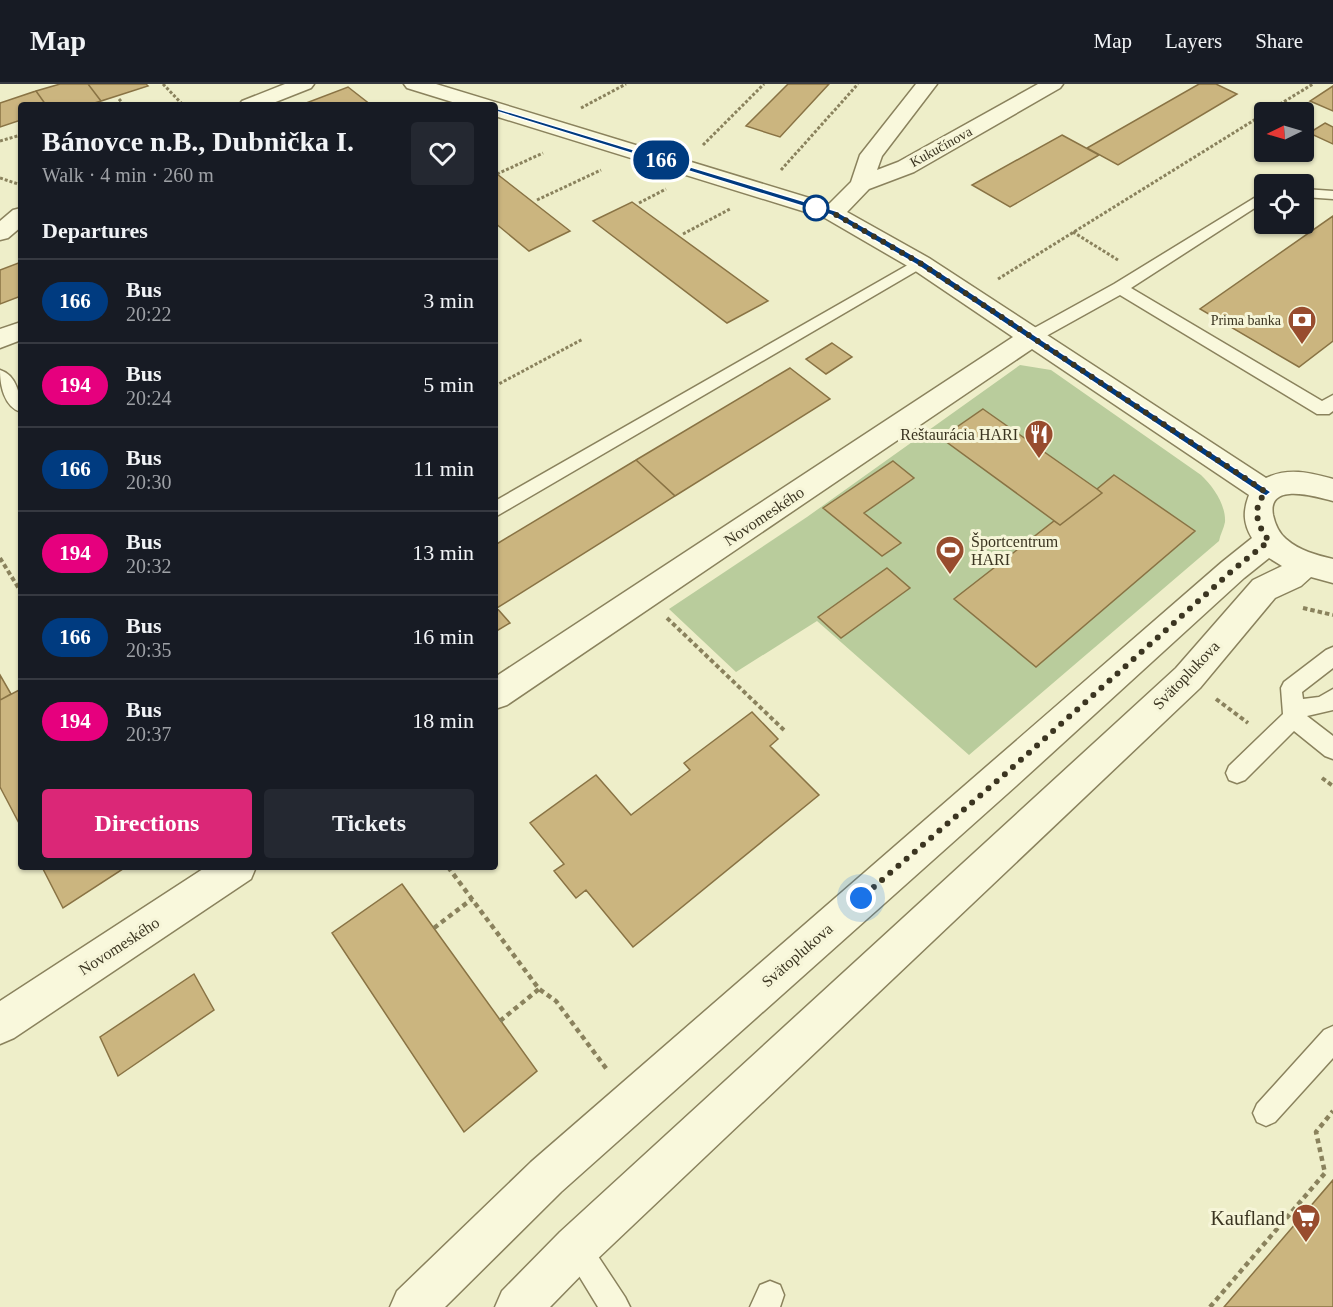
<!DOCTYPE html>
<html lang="en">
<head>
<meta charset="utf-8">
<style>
	body { margin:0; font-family:Georgia,serif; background:#242831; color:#f1f3f6; height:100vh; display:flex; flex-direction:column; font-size:22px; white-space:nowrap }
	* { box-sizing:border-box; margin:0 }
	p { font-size:20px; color:#9ea1a6 }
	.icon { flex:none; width:33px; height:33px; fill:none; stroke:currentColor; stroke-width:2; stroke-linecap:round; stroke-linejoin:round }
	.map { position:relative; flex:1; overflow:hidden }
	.drawer { position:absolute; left:18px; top:18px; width:480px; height:768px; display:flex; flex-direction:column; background:#171b24; border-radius:6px; box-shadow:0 2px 4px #0004 }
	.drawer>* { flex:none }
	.badge { padding:0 12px; border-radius:20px; font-size:21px; line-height:39px }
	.needle { width:39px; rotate:265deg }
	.controls { position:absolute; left:1254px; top:18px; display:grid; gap:12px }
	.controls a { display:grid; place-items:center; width:60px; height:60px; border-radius:6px; background:#171b24; box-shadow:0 2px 4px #0004; font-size:30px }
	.you { position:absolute; width:30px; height:30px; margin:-15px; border:4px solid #fff; border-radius:50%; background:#1a73e8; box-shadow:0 0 0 9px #1a73e833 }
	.map>.badge { position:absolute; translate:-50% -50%; box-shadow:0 0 0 3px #fff }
	h2 { padding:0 24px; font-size:22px; line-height:54px }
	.round { display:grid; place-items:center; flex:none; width:63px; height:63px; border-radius:6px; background:#242831 }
	.head { display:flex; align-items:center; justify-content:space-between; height:102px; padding:0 24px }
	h1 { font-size:28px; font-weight:700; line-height:45px }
	.primary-button { display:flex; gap:12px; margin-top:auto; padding:12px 24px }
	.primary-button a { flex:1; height:69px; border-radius:6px; background:#db2777; color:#fff; font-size:24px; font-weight:700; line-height:69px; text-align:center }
	.primary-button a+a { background:#242831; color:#f1f3f6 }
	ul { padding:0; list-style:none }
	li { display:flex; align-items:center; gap:18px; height:84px; padding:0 24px; border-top:2px solid #363941 }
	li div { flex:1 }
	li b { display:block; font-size:22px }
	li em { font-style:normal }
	li .badge { min-width:66px; font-weight:700; text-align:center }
	header { display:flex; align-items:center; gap:36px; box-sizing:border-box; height:84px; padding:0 30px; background:#171b24; border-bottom:2px solid #363941 }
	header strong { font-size:28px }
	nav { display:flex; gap:33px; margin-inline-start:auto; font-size:21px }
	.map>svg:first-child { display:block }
	.green { fill:#b9cc9c }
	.building { fill:#cbb57f; stroke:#897344; stroke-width:1.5 }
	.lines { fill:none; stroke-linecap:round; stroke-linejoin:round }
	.lane-casing { stroke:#8a825d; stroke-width:3 }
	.street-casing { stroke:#8a825d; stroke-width:3 }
	.path-far2 { stroke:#8a825d; stroke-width:3; stroke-dasharray:3 2; stroke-linecap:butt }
	.path-far1 { stroke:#8a825d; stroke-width:4; stroke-dasharray:4.5 3; stroke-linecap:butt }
	.path { stroke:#8a825d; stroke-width:4.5; stroke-dasharray:5 4; stroke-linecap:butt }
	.lane { fill:#f9f8dc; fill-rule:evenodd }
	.street { fill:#f9f8dc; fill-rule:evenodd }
	.line { fill:#003b80; stroke:#fff; stroke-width:1.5 }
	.walk { stroke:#3b3521; stroke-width:6; stroke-dasharray:0 10.8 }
	.stop-dot { fill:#fff; stroke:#003b80; stroke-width:3 }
	.labels { text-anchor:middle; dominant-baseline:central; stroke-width:6; stroke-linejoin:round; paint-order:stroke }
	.far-street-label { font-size:14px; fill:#3b3521; stroke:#f6f5d8 }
	.far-poi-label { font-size:14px; fill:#3b3521; stroke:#f6f5d8; text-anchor:end }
	.poi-label { font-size:16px; fill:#3b3521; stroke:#f6f5d8; text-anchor:end }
	.street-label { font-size:16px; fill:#3b3521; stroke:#f6f5d8 }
	.near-poi-label { font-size:20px; fill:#3b3521; stroke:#f6f5d8; text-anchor:end }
</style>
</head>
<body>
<header>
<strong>Map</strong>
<nav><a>Map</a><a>Layers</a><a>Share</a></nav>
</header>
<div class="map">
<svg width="1333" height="1223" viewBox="0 0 1333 1223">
	<rect width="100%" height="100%" fill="#eeeec9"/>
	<path class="green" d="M1020,281L1051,286L1201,391C1213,402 1226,421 1225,438C1224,444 1220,451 1219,457L969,671L817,537L736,588L669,525L807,433Z"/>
	<path class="building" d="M60,0H88L101,17L88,21H46L36,7Z
		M88,0H146L148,2L101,17Z
		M788,0H829L780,53L746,42Z
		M1199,0H1216L1237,10L1118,81L1087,64Z
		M1333,2V27L1310,17Z
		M348,3L371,21H301Z
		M36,7L46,21H21V36L0,43V19Z
		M1325,39L1333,43V60L1309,49Z
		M1062,51L1099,71L1010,123L972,101Z
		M495,88L497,90L570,147L529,167L495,139Z
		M632,118L768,217L727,239L593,137Z
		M1333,132V257L1299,283L1200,225Z
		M21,178V212L0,220V186Z
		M832,259L852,273L826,290L806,275Z
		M790,284L830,315L675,412L636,376Z
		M983,325L1097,405L1102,409L1060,441L941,354Z
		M636,376L675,412L497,524L495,461Z
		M893,377L914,394L864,429L901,459L882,472L823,424Z
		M1114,391L1195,447L1036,583L954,515L1054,437L1060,441L1102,409L1097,405Z
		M887,484L910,504L841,554L818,533Z
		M495,522L510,539L495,548Z
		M0,591L11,610L0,616Z
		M21,605V743L0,703V616Z
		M752,628L778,655L770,662L819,711L633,863L586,806L576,814L554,787L564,780L530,739L596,691L631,731L690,686L684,679Z
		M42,783H126L63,824Z
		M402,800L537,987L464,1048L332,849Z
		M194,890L214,926L118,992L100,953Z
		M1333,1096V1223H1224Z"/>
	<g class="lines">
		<g class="lane-casing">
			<path id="lane" d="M1304,105L1333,107V115L1304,113Z
				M1264,108V118L1131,204L1322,317L1333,311V327L1329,330H1317L1120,211L1039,256H1027L1025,252L1027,248L1114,200Z
				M920,174L928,179L925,182L495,433V417Z
				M0,286C17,291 21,313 21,328C4,323 0,301 0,286Z
				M1333,563V584L1302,608L1303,615L1319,613L1333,605V626L1307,632L1333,652V675L1325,672L1294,647L1245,696L1237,699L1229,696L1226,689L1229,682L1283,630L1281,604L1284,598L1326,566Z
				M1333,942V974L1275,1038L1266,1042L1257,1038L1253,1029L1257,1020L1324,946Z
				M576,1150L586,1154L625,1213L630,1223H598L562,1164L566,1154Z
				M770,1197L780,1201L784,1211L780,1223H750L760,1201Z"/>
		</g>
		<g class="street-casing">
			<path id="street" d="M285,0H314L311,4L268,21H239L242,17Z
				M404,0H436L829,120L851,98L860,71L916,0H937L882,72L877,86L898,78L1038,0H1063L1060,4L914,88L869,105L847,128L929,174L1266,394C1289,383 1310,389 1333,395V417C1317,413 1267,397 1273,431C1275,440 1279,449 1286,455C1300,467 1316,471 1333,475V499L1311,493L1301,502L1275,514L1200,604L592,1180L550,1223H495L502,1207L560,1148L1176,584L1253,496L1282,482L1269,474L1244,494L1016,702L561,1108L445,1223H390L397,1207L531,1078L1222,478L1252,454C1243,439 1243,427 1249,411L1032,265L507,621L495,625V593L1013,253L911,184L825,134L495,32V21H462L407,4Z
				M21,124V143L8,154L0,156V137L13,126Z
				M21,238V256L0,264V245Z
				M206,783H256L251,795L14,954L0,960V917Z"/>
		</g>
		<path class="path-far2" d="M163,0L183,21
			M119,15L124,21
			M581,24L626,0
			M1267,28L1313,0
			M0,57L21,51
			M703,61L764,0
			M781,86L858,0
			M497,90L543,69
			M0,94L21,101
			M537,116L601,86
			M639,119L666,105
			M1073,148L1118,176
			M683,150L730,125
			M998,195L1264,30
			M495,302L583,255"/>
		<path class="path-far1" d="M0,474L21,508
			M1303,524L1333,531
			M667,534L786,648
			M1216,615L1248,639
			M1322,694L1333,702"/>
		<path class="path" d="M448,783L539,905L556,917L608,987
			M434,844L472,815
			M500,937L539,905
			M1210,1223L1325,1089L1316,1048L1333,1027"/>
		<use href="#lane" class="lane"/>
		<use href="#street" class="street"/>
	</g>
	<path class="line" d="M492,23L836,127L923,177L1271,408L1266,412L1262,410L917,181L831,131L492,26Z"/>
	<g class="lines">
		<path class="walk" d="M816,124L811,122L833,129L920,179L1266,408C1251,425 1257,441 1269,457L1233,486L1004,691L861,814"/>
	</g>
	<defs>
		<g id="bank-pin" transform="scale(1.5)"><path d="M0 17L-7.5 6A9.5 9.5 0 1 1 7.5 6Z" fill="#984c2e" stroke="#f6f5d8"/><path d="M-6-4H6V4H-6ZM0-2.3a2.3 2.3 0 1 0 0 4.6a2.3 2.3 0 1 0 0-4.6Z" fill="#fff"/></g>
		<g id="restaurant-pin" transform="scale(1.5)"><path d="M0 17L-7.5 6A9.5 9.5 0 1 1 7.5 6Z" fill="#984c2e" stroke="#f6f5d8"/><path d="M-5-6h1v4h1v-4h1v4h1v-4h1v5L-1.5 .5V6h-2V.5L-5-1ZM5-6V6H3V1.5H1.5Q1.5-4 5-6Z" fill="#fff"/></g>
		<g id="stadium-pin" transform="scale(1.5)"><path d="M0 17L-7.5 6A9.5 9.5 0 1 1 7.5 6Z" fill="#984c2e" stroke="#f6f5d8"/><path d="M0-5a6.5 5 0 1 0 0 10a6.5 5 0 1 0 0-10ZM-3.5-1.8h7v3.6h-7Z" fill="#fff"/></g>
		<g id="supermarket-pin" transform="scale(1.5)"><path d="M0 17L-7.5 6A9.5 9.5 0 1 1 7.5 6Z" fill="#984c2e" stroke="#f6f5d8"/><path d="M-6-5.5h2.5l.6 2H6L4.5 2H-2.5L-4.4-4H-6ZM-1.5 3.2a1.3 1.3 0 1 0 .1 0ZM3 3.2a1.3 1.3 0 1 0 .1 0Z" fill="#fff"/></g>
	</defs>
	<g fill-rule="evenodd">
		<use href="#bank-pin" x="1302" y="236"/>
		<use href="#restaurant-pin" x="1039" y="350"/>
		<use href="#stadium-pin" x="950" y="466"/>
		<use href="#supermarket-pin" x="1306" y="1134"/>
	</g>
	<circle class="stop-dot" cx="816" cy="124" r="12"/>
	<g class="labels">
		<g class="far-street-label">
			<text transform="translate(941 63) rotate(-29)">Kukučínova</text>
		</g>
		<g class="far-poi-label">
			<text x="1281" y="236">Prima banka</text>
		</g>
		<g class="poi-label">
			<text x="1018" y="350">Reštaurácia HARI</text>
			<text x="971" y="457" text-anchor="start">Športcentrum<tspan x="971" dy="18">HARI</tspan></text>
		</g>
		<g class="street-label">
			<text transform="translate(764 432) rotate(-34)">Novomeského</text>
			<text transform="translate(1186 591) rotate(-46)">Svätoplukova</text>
			<text transform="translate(119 862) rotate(-33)">Novomeského</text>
			<text transform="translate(797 871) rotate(-41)">Svätoplukova</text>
		</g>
		<g class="near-poi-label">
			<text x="1285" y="1134">Kaufland</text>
		</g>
	</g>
</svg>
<div class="controls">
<a><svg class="needle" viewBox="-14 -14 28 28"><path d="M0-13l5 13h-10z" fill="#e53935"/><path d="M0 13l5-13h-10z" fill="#9ea1a6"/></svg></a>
<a><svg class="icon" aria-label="locate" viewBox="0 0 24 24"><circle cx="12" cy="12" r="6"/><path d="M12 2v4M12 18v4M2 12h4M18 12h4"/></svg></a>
</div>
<div class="you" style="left:861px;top:814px"></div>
<b class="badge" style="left:661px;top:76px;background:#003b80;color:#fff">166</b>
<section class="drawer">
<div class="head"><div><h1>Bánovce n.B., Dubnička I.</h1><p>Walk · 4 min · 260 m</p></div><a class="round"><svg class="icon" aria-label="heart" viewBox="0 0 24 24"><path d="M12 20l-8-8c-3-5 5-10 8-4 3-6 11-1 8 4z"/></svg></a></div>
<h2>Departures</h2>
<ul>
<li><span class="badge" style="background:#003b80;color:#fff">166</span><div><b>Bus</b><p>20:22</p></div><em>3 min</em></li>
<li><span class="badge" style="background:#e6007e;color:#fff">194</span><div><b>Bus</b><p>20:24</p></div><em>5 min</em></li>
<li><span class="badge" style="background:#003b80;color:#fff">166</span><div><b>Bus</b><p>20:30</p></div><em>11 min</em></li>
<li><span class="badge" style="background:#e6007e;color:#fff">194</span><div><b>Bus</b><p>20:32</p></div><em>13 min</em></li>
<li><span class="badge" style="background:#003b80;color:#fff">166</span><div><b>Bus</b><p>20:35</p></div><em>16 min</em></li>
<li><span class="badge" style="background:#e6007e;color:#fff">194</span><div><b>Bus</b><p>20:37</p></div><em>18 min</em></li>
</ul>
<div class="primary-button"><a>Directions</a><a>Tickets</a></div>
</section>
</div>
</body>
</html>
